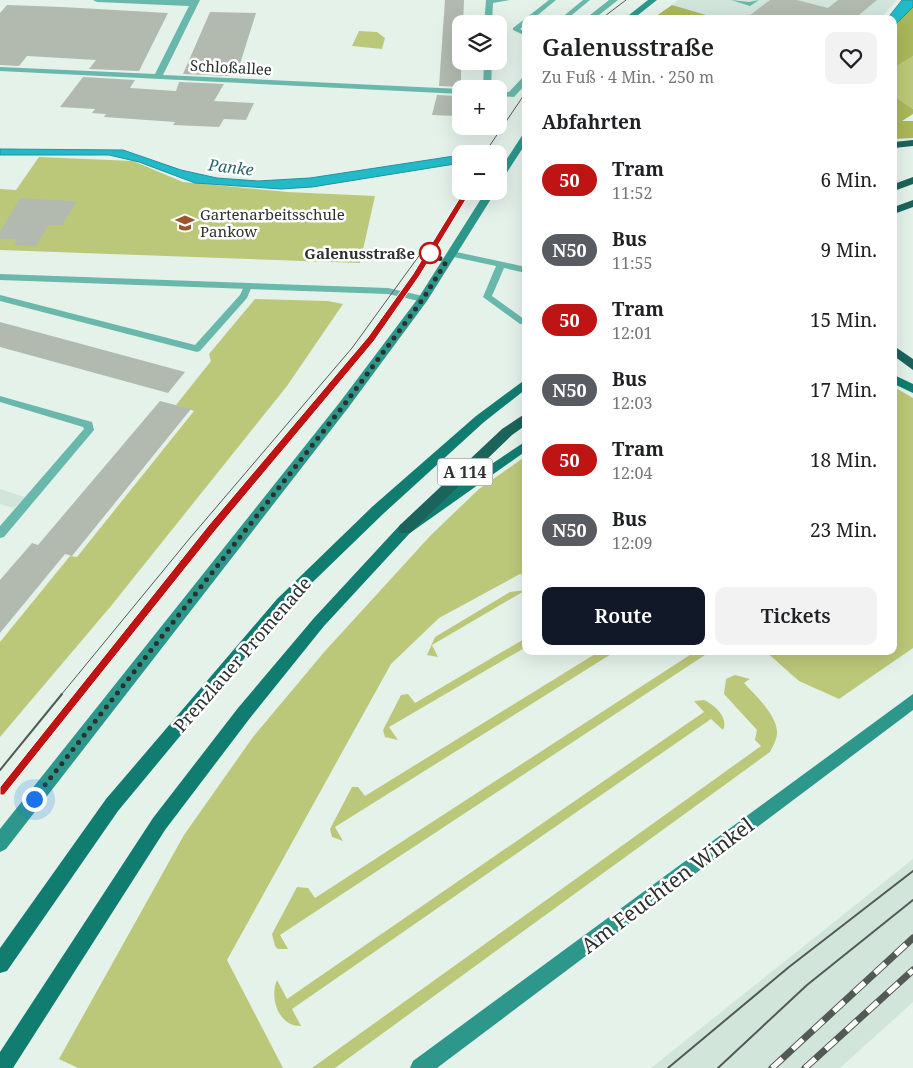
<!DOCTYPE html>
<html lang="de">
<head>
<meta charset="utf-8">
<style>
	body { margin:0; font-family:"Noto Serif",serif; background:#f2f2f2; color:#202124; height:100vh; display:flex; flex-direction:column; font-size:19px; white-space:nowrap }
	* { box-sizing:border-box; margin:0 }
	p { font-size:16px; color:#757577 }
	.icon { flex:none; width:28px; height:28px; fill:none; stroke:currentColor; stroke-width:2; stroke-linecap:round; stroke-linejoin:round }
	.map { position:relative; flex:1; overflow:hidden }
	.sheet { position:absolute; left:522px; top:15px; width:375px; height:640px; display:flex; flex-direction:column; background:#fff; border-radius:10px; box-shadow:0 5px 20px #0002 }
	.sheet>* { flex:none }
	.badge { padding:0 10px; border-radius:16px; font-size:18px; line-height:32px }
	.controls { position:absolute; left:452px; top:15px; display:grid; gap:10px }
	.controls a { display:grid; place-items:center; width:55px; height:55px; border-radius:10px; background:#fff; box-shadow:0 5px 20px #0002; font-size:25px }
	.you { position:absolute; width:25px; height:25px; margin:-12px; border:4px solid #fff; border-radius:50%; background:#1a73e8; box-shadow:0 0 0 8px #1a73e833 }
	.map>.badge { position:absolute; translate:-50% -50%; box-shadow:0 0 0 2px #fff }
	h2 { padding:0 20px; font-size:19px; line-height:45px }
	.round { display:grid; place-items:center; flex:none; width:52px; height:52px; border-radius:10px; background:#f2f2f2 }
	.overview { display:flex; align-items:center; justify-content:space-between; height:85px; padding:0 20px }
	h1 { font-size:24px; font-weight:600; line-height:38px }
	.action { display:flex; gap:10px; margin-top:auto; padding:10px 20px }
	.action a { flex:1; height:58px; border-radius:10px; background:#111827; color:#fff; font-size:20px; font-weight:600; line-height:58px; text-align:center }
	.action a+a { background:#f2f2f2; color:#202124 }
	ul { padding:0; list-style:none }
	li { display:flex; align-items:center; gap:15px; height:70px; padding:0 20px }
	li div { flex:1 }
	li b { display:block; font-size:19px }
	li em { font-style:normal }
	li .badge { min-width:55px; font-weight:700; text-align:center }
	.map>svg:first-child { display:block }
	.built { fill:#d1e5da }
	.green { fill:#bcc879 }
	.forest { fill:#abb75b }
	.water { fill:#22bac9; stroke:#25919a }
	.pier { fill:#e4f2ea }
	.building { fill:#b2baaf }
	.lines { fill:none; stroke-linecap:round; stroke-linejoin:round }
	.service { fill:#69b8ab; fill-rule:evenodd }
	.minor { fill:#69b8ab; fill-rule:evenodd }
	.secondary { fill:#2c978a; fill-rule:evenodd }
	.primary { fill:#117d71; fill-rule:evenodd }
	.motorway { fill:#1b645b; fill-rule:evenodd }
	.tram-far1 { stroke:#535a56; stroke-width:1 }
	.tram { stroke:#535a56; stroke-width:2 }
	.rail-casing { stroke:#535a56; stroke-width:7 }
	.rail { stroke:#fff; stroke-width:5; stroke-dasharray:14; stroke-linecap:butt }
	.line { fill:#be1414; stroke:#fff }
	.walk { stroke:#2c312e; stroke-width:5; stroke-dasharray:0 9 }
	.stop-dot { fill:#fff; stroke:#be1414; stroke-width:2.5 }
	.labels { text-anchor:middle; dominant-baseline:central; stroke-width:5; stroke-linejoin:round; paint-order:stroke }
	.far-street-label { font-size:15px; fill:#2c312e; stroke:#fff }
	.far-poi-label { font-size:15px; fill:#2c312e; stroke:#fff; text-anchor:start }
	.far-stop-label { font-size:15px; font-weight:bold; fill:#2c312e; stroke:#fff; text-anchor:end }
	.far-water-label { font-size:16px; font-style:italic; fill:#296167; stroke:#fff }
	.shield { fill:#fff; stroke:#6b6f6d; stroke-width:1 }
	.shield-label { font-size:16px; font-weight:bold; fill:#2c312e }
	.street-label { font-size:18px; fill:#2c312e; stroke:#fff }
	.near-street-label { font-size:21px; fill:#2c312e; stroke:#fff }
</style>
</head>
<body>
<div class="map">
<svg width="913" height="1068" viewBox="0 0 913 1068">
	<rect width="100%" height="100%" fill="#e4f2ea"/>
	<path class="built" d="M678,0H897L880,19H720L672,5Z
		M0,489L15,494L25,497L14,508L0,504Z
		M913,859V1002L840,1068H651Z"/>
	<path class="green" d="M359,31L377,32L385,38L382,49L352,46Z
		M913,56V109L894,96V68Z
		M39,157L133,161L183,182L287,192L375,196L360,263L0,250V189L16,190Z
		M255,299L328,301L343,304L287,386L111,606L0,737V642L70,556L77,557L194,411L176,405L211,361L209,354Z
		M894,387L913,398V648L839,699L799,681L765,651H894Z
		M526,456V575L520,574L439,618L391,664L227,960L283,1068H78L59,1059L184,835L253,737L325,651L431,535L479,489Z
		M526,590L432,645L438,657L427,655L435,637L510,592Z
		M526,638V647L389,727L398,740L385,737L383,730L401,695L408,694L415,703Z
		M600,651H616L335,827L343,841L332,837L330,829L352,787H358L365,796Z
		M696,651H711L280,935L288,949H278L275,946L272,934L297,887L308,888L315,898Z
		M735,675L750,679L744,683C754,694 778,716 777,733C777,739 773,746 770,752L335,1068H312L761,746L755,740L757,730L724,694L726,679Z
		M704,700C715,705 729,718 723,730L711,719L292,1009L301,1026C279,1027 269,998 277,980L287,999L704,712L694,701Z"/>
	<path class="forest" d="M672,5L720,19H652Z
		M913,7V56L894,68V26Z
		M894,96L913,109V114L902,121H913V138L894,139Z"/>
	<path class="water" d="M902,0H913V7L894,26V19H887Z
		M0,149L123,150L181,170L217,178L258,181L310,178L461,155V163L312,187L281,189L195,183L139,162L109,155H0Z"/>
	<path class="pier" d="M526,145V156L499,160V154H470Z"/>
	<path class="building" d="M445,0H464L463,24H461V87L439,86Z
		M770,0H797L828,8L838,0H877L854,19H745Z
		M7,5L62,7L168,13L139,71L89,69L96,60L27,56L19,66L0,65V13Z
		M210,12L256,13L239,67H234L229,76L183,74Z
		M83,77L135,80L130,88L176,91L179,82L224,84L214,101L254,103L246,120L224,119L219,127L173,125L175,122L104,117L106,114L92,113L95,109L60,107Z
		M437,95L460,96L456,116L432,115Z
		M20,198L52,200L77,201L62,225H49L36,246L14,245L18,239H0V232Z
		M0,322L185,372L168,393L0,347Z
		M160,401L191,409L72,556L65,554L0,633V580L32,543L38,545Z"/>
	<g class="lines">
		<path class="service" d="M549,0H556L533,19H526V24L520,29L526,32V36L513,30V28Z
			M583,0H590L567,19H560Z
			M731,0L749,2L759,0L750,6Z
			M452,251L526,267V273L504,268L492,296L524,319L526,318V324H520L483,297L496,266L449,256L448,254Z
			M248,283L252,286L247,298L200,351L197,352L0,301V295L195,345L240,295L245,284Z
			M0,396L92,422L94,430L4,537L0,538V526L84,429L83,427L0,402Z"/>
		<path class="minor" d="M93,0H200L163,75L461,89V94L0,71V67L155,74L189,6L97,2Z
			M486,0H510L493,3L492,24H484Z
			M609,0H618L594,19H585Z
			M484,61H492L491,89H483Z
			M523,77H526V84L514,97L499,96V92H509Z
			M0,274L388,288L427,297L428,299L423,302L388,294L0,280Z"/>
		<path class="secondary" d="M648,0H657L633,19H624Z
			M526,133V143L502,180L499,181V171L523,134Z
			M486,191H496L427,301L348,408L6,849L0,852V829L340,402L419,297Z
			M913,694V710L437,1068H410L413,1061Z"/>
		<path class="primary" d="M894,375L913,384V393L894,384Z
			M526,379V389L484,422L383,514L287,607L118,811L7,971L0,973V948L106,799L277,599L373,506L476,416Z
			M526,441V451L410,533L324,626L250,718L165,830L13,1068H0V1052L153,818L238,708L314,618L400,525Z"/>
		<path class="motorway" d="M913,140V146L894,148V142Z
			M913,177V184L894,191V184Z
			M913,200V207L894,214V207Z
			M894,346L913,359V370L894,356Z
			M526,413V425L512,435L410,533H400L398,529L400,525L502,429Z"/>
		<path class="tram-far1" d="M601,19L626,0
			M484,154L526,92
			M61,695L190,538L352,348L424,249
			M77,695L212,528L371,339L403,295L468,191"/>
		<path class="tram" d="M0,770L62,694
			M0,790L78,694
			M668,1068L789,967L913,871
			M718,1068L807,985L913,900"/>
		<g class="rail-casing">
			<path id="rail" d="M772,1068L913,938
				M805,1068L913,970"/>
		</g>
		<use href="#rail" class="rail"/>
	</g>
	<path class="line" d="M468,189L471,191L420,275L374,341L215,531L4,795H0V787L208,526L368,337L413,274L464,191Z"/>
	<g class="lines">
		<path class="walk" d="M34,799L344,405L423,299L446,262L430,253"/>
	</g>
	<defs>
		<g id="school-bare" transform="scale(1.5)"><path d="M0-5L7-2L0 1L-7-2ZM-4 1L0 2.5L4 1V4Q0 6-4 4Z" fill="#9b552d" stroke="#fff" stroke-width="2.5" paint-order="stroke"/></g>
	</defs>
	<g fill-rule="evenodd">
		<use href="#school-bare" x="185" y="223"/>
	</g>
	<circle class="stop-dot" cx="430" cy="253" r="10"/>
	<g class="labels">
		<g class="far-street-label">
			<text transform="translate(231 67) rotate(3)">Schloßallee</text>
		</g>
		<g class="far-poi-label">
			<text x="200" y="214">Gartenarbeitsschule<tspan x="200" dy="17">Pankow</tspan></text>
		</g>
		<g class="far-stop-label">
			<text x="415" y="253">Galenusstraße</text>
		</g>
		<g class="far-water-label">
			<text transform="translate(231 167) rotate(7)">Panke</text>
		</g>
		<rect class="shield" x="437.5" y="458.5" width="55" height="27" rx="4"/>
		<g class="shield-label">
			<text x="465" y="472">A 114</text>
		</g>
		<g class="street-label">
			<text transform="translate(242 654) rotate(-49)">Prenzlauer Promenade</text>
		</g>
		<g class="near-street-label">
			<text transform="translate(667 885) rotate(-37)">Am Feuchten Winkel</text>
		</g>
	</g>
</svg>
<div class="controls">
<a><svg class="icon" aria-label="layers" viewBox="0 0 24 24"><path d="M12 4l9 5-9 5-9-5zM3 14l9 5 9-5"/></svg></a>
<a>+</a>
<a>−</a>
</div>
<div class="you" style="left:34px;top:799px"></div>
<section class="sheet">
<div class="overview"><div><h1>Galenusstraße</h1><p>Zu Fuß · 4 Min. · 250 m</p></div><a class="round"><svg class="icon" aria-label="heart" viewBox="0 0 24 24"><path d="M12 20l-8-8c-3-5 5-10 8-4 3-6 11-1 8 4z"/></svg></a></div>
<h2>Abfahrten</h2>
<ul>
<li><span class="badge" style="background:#be1414;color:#fff">50</span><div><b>Tram</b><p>11:52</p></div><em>6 Min.</em></li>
<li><span class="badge" style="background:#595b62;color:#fff">N50</span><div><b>Bus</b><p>11:55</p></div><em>9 Min.</em></li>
<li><span class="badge" style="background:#be1414;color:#fff">50</span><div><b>Tram</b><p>12:01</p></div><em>15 Min.</em></li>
<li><span class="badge" style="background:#595b62;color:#fff">N50</span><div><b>Bus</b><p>12:03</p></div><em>17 Min.</em></li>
<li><span class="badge" style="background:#be1414;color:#fff">50</span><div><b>Tram</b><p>12:04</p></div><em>18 Min.</em></li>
<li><span class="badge" style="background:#595b62;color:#fff">N50</span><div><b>Bus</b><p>12:09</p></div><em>23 Min.</em></li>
</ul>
<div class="action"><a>Route</a><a>Tickets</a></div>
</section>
</div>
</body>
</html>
